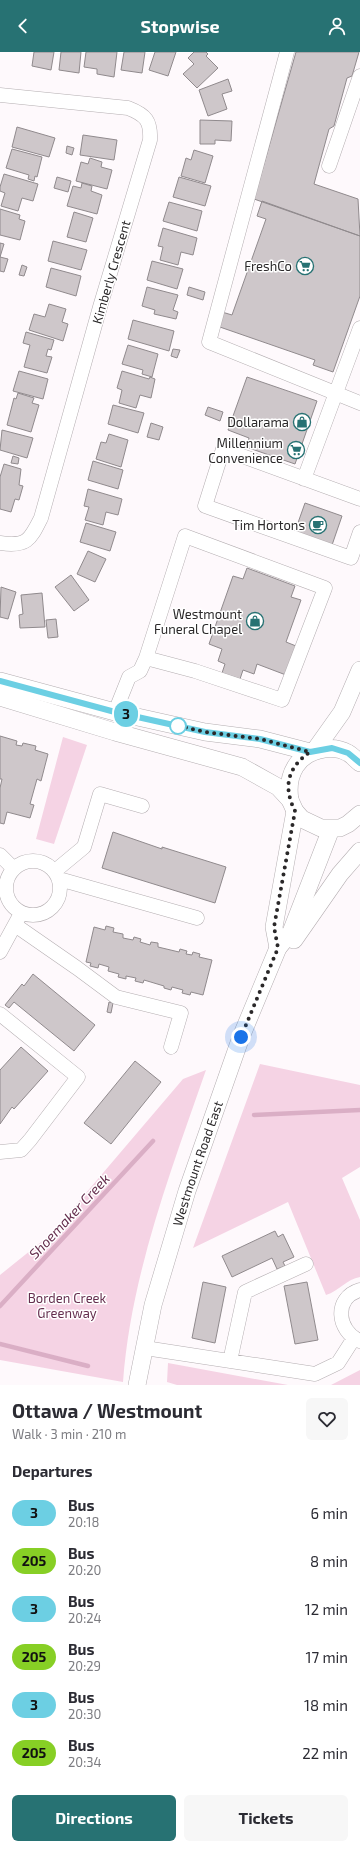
<!DOCTYPE html>
<html lang="en">
<head>
<meta charset="utf-8">
<style>
	body { margin:0; font-family:"Exo 2",sans-serif; background:#f7f7f7; color:#2b2b33; height:100vh; display:flex; flex-direction:column; font-size:15px; white-space:nowrap }
	* { box-sizing:border-box; margin:0 }
	p { font-size:13px; color:#7c7c81 }
	.icon { flex:none; width:22px; height:22px; fill:none; stroke:currentColor; stroke-width:2; stroke-linecap:round; stroke-linejoin:round }
	.map { position:relative; height:1333px; overflow:hidden }
	.drawer { display:flex; flex-direction:column; background:#fff; flex:1 }
	.drawer>* { flex:none }
	.badge { padding:0 8px; border-radius:13px; font-size:14px; line-height:26px }
	.you { position:absolute; width:20px; height:20px; margin:-10px; border:3px solid #fff; border-radius:50%; background:#1a73e8; box-shadow:0 0 0 6px #1a73e833 }
	.map>.badge { position:absolute; translate:-50% -50%; box-shadow:0 0 0 2px #fff }
	h2 { padding:0 12px; font-size:15px; line-height:36px }
	.round { display:grid; place-items:center; flex:none; width:42px; height:42px; border-radius:6px; background:#f7f7f7 }
	.head { display:flex; align-items:center; justify-content:space-between; height:68px; padding:0 12px }
	h1 { font-size:19px; font-weight:700; line-height:30px }
	.cta { display:flex; gap:8px; margin-top:auto; padding:8px 12px }
	.cta a { flex:1; height:46px; border-radius:6px; background:#277273; color:#fff; font-size:16px; font-weight:700; line-height:46px; text-align:center }
	.cta a+a { background:#f7f7f7; color:#2b2b33 }
	ul { padding:0; list-style:none }
	li { display:flex; align-items:center; gap:12px; height:48px; padding:0 12px }
	li div { flex:1 }
	li b { display:block; font-size:15px }
	li em { font-style:normal }
	li .badge { min-width:44px; font-weight:700; text-align:center }
	header { display:flex; justify-content:space-between; align-items:center; height:52px; padding:0 12px; background:#277273; color:#fff; font-size:18px; font-weight:700 }
	.map>svg:first-child { display:block }
	.green { fill:#f5d3e4 }
	.lines { fill:none; stroke-linecap:round; stroke-linejoin:round }
	.stream { stroke:#daaec5; stroke-width:4.5 }
	.building { fill:#cec7ca; stroke:#908a8d }
	.minor-casing { stroke:#b4aeb1; stroke-width:15 }
	.major-casing { stroke:#b4aeb1; stroke-width:18 }
	.minor { stroke:#fff; stroke-width:14 }
	.major { stroke:#fff; stroke-width:17 }
	.line-casing { stroke:#fff; stroke-width:9 }
	.line { stroke:#6ccfe3; stroke-width:6 }
	.walk { stroke:#2a2829; stroke-width:4; stroke-dasharray:0 7.2 }
	.stop-dot { fill:#fff; stroke:#6ccfe3; stroke-width:2 }
	.labels { text-anchor:middle; dominant-baseline:central; stroke-width:3; stroke-linejoin:round; paint-order:stroke }
	.poi-label { font-size:13px; fill:#2a2829; stroke:#fff; text-anchor:end }
	.street-label { font-size:13px; fill:#2a2829; stroke:#fff }
	.park-label { font-size:13px; fill:#652f4f; stroke:#fff }
	.water-label { font-size:14px; font-style:italic; fill:#652f4e; stroke:#fff }
</style>
</head>
<body>
<header><svg class="icon" aria-label="back" viewBox="0 0 24 24"><path d="M15 5l-7 7 7 7"/></svg>Stopwise<svg class="icon" aria-label="person" viewBox="0 0 24 24"><circle cx="12" cy="8" r="4"/><path d="M4 21q1-7 8-7t8 7"/></svg></header>
<div class="map">
<svg width="360" height="1333" viewBox="0 0 360 1333">
	<rect width="100%" height="100%" fill="#fef9fc"/>
	<path class="green" d="M63,685L87,693L54,792L36,787Z
		M260,1012L360,1033V1115L342,1126L360,1168V1225C347,1227 339,1239 326,1243L288,1150L193,1196Z
		M206,1018C171,1119 131,1222 123,1330L0,1308V1223L51,1182L183,1027Z
		M168,1311L288,1333H177L167,1330Z
		M360,1318V1333H331Z"/>
	<g class="lines">
		<path class="stream" d="M254,1063L360,1058
			M0,1254L153,1089
			M0,1292L88,1314"/>
	</g>
	<path class="building" d="M34,0H54L51,18L32,14Z
		M61,0H81L79,21L59,18Z
		M86,0H117L114,25L97,22V17L84,15Z
		M124,0H145L142,21L121,18Z
		M155,0H176L168,24L149,18Z
		M194,0H206L208,2L206,4L218,16L197,36L183,22L194,12L188,6Z
		M296,0H359L352,24L347,26L334,74L329,77L314,132L358,147L360,184L254,147Z
		M228,27L232,39L222,42L227,57L208,64L199,38Z
		M200,68L232,69L231,89L215,88V92H200Z
		M17,75L55,86L49,105L12,95Z
		M83,83L117,88L114,108L80,103Z
		M67,94L74,96L72,103L66,101Z
		M12,97L42,105L37,125L35,124L34,129L28,127L29,123L6,116Z
		M194,98L213,104L205,131L181,124L186,106L191,108Z
		M90,106L102,110L101,115L112,118L107,137L76,129L81,110L88,112Z
		M4,122L38,132L33,149L22,146L18,159L1,154L5,141L0,139V135Z
		M57,125L71,129L68,140L54,136Z
		M179,125L211,134L205,154L173,145Z
		M82,131L92,134L91,139L102,143L97,162L67,154L73,134L81,136Z
		M262,149L360,184V244L333,320L313,313L315,308L217,274L222,260L232,263L266,167L257,164Z
		M169,150L202,159L197,179L163,169Z
		M0,157L20,163L19,167L25,169L20,188L0,183Z
		M74,160L93,166L86,190L67,185Z
		M163,176L197,186L193,203L181,200L178,213L160,208L163,195L158,194Z
		M53,189L87,198L81,218L48,209Z
		M0,191L4,192L0,205L8,207L4,220L0,219Z
		M152,209L183,217L177,237L147,228Z
		M22,213L27,215L24,224L19,223Z
		M51,216L81,224L76,244L46,235Z
		M147,235L178,243L173,258L178,260L176,267L154,262L155,258L142,254Z
		M189,235L205,240L203,248L187,243Z
		M49,252L66,257L62,270L68,272L63,289L29,278L34,262L45,265Z
		M133,268L174,279L169,299L128,287Z
		M26,280L54,288L51,298L48,297L46,304L52,305L47,321L24,315L30,293L23,291Z
		M128,293L158,302L152,325L142,322L143,318L122,312Z
		M173,297L180,298L177,306L171,304Z
		M19,319L48,327L43,347L13,339Z
		M122,319L149,327L150,325L155,327L151,346L140,343L136,356L119,351L122,338L117,336Z
		M247,325L317,349L295,412L246,395L249,386L228,378Z
		M18,341L34,346L32,351L39,353L31,380L7,373L14,346L16,347Z
		M113,353L144,361L138,381L108,372Z
		M208,355L223,360L220,369L205,363Z
		M151,371L163,375L159,388L147,385Z
		M2,378L33,386L27,406L0,398Z
		M109,382L128,388L121,415L96,407L101,390L106,391Z
		M13,404L19,406L18,412L11,411Z
		M93,409L123,418L118,437L88,428Z
		M4,412L21,417L19,433L23,434L19,448L15,447L11,460L0,457V425Z
		M88,437L122,447L118,463L106,460L103,473L85,468L89,455L84,454Z
		M305,451L342,464L331,496L294,482Z
		M86,471L116,480L110,499L80,490Z
		M88,499L106,507L95,530L77,522Z
		M247,516L295,534L291,545L301,548L286,590L296,594L286,623L257,612L254,622L243,618L240,627L222,621L225,612L218,609L222,597L209,592L233,524L243,527Z
		M71,523L89,548L74,559L55,535Z
		M1,535L16,540L8,567L0,565Z
		M42,541L45,575L20,576L19,563L23,562L21,543Z
		M56,567L58,585L48,586L46,568Z
		M0,684L17,689L16,693L22,694L23,691L36,694L35,698L48,702L41,729L37,727L30,752L34,753L30,766L7,760L4,772L0,771V736L2,727H0Z
		M113,780L162,797V795L226,815L215,851L102,816Z
		M106,874L114,876L113,880L123,882V886L133,888L134,885L141,887L140,890L150,893L151,890L158,891V895L179,900L180,897L187,899L186,902L192,903L193,900L200,902L199,905L212,908L203,943L191,940L190,943L182,941L183,938L172,935L171,938L164,936V934L144,928L143,931L135,929L136,926L126,924V927L118,925L119,922L108,919L109,915L99,912L98,916L90,914L91,911L86,910L94,875L105,878Z
		M33,922L95,973L74,999L14,950L9,956L5,953L22,932L24,934Z
		M109,950L113,951L111,961L107,960Z
		M21,995L48,1019L14,1057L12,1055L0,1072V1018Z
		M135,1009L161,1030L111,1092L84,1071Z
		M275,1179L278,1185L283,1182L294,1205L283,1210L285,1214L277,1217L272,1206L232,1225L222,1204Z
		M203,1230L226,1235L215,1291L192,1286Z
		M307,1230L318,1288L295,1292L284,1234Z"/>
	<g class="lines">
		<g class="minor-casing">
			<path id="minor" d="M287,0L209,290L360,351
				M0,43L128,56C146,63 151,69 150,88L100,255L41,466C30,488 27,495 0,491
				M329,114L360,24
				M304,427L360,276
				M360,447L223,397L205,454L351,506L360,480
				M115,660L129,625L140,619L146,606L185,484L325,536L282,648L195,619L146,606
				M0,803L14,817
				M6 836a27 27 0 1 1 54 0a27 27 0 1 1-54 0Z
				M55,819L84,795L100,742L142,754
				M59,827L197,866
				M15,873L77,916L116,945L181,961L171,995
				M0,900L19,865
				M0,962L78,1025L30,1088L21,1098L0,1100
				M360,1238C333,1246 337,1279 360,1289
				M145,1296L315,1322L338,1311L354,1286
				M230,1309L245,1240L306,1212"/>
		</g>
		<g class="major-casing">
			<g id="major">
				<path d="M0,629L115,660L205,680L260,687L310,700"/>
				<path d="M0,645L115,680L242,715L278,735L290,748L295,759L302,767L321,776H340L348,772L360,762"/>
				<path d="M315,698L342,660L360,618"/>
				<path d="M290,748C286,723 297,701 324,697C331,696 341,697 348,701C352,703 356,708 360,711"/>
				<path d="M294,888L340,822L360,799"/>
				<path d="M278,896L274,875L295,759"/>
				<path id="s1" d="M137,1333L153,1253L187,1139L241,985L278,896L291,880L331,777"/>
			</g>
		</g>
		<use href="#minor" class="minor"/>
		<use href="#major" class="major"/>
	</g>
	<g class="lines">
		<g class="line-casing">
			<path id="line" d="M0,629L115,660L205,680L260,687L310,700L332,696L348,701L360,711"/>
		</g>
		<use href="#line" class="line"/>
		<path class="walk" d="M178,674L175,673L205,680L260,687L310,700C287,716 283,735 295,759L274,875L278,896L241,985"/>
	</g>
	<defs>
		<g id="supermarket-ring" transform="scale(0.9)"><circle r="9.5" fill="#fff" stroke="#277273" stroke-width="1.5"/><path d="M-6-5.5h2.5l.6 2H6L4.5 2H-2.5L-4.4-4H-6ZM-1.5 3.2a1.3 1.3 0 1 0 .1 0ZM3 3.2a1.3 1.3 0 1 0 .1 0Z" fill="#277273"/></g>
		<g id="shop-ring" transform="scale(0.9)"><circle r="9.5" fill="#fff" stroke="#277273" stroke-width="1.5"/><path d="M-5-2.5h2.3a2.7 3.5 0 0 1 5.4 0H5L5.5 6h-11ZM-1.5-2.5h3a1.5 2.3 0 0 0-3 0Z" fill="#277273"/></g>
		<g id="cafe-ring" transform="scale(0.9)"><circle r="9.5" fill="#fff" stroke="#277273" stroke-width="1.5"/><path d="M-5.5-4.5H6V0H3Q3 3.5 0 3.5H-2.5Q-5.5 3.5-5.5 0ZM3-3.2v2h1.7v-2ZM-6 4.5H4V6H-6Z" fill="#277273"/></g>
	</defs>
	<g fill-rule="evenodd">
		<use href="#supermarket-ring" x="305" y="214"/>
		<use href="#shop-ring" x="302" y="370"/>
		<use href="#supermarket-ring" x="296" y="398"/>
		<use href="#cafe-ring" x="318" y="473"/>
		<use href="#shop-ring" x="255" y="569"/>
	</g>
	<circle class="stop-dot" cx="178" cy="674" r="8"/>
	<g class="labels">
		<g class="poi-label">
			<text x="292" y="214">FreshCo</text>
			<text x="289" y="370">Dollarama</text>
			<text x="283" y="391">Millennium<tspan x="283" dy="15">Convenience</tspan></text>
			<text x="305" y="473">Tim Hortons</text>
			<text x="242" y="562">Westmount<tspan x="242" dy="15">Funeral Chapel</tspan></text>
		</g>
		<g class="street-label">
			<text transform="translate(111 220) rotate(-74)">Kimberly Crescent</text>
			<text stroke="none"><textPath href="#s1" startOffset="230">Westmount Road East</textPath></text>
		</g>
		<g class="park-label">
			<text x="67" y="1246">Borden Creek<tspan x="67" dy="15">Greenway</tspan></text>
		</g>
		<g class="water-label">
			<text transform="translate(69 1164) rotate(-47)">Shoemaker Creek</text>
		</g>
	</g>
</svg>
<div class="you" style="left:241px;top:985px"></div>
<b class="badge" style="left:126px;top:662px;background:#6ccfe3;color:#111">3</b>
</div>
<section class="drawer">
<div class="head"><div><h1>Ottawa / Westmount</h1><p>Walk · 3 min · 210 m</p></div><a class="round"><svg class="icon" aria-label="heart" viewBox="0 0 24 24"><path d="M12 20l-8-8c-3-5 5-10 8-4 3-6 11-1 8 4z"/></svg></a></div>
<h2>Departures</h2>
<ul>
<li><span class="badge" style="background:#6ccfe3;color:#111">3</span><div><b>Bus</b><p>20:18</p></div><em>6 min</em></li>
<li><span class="badge" style="background:#87cf25;color:#111">205</span><div><b>Bus</b><p>20:20</p></div><em>8 min</em></li>
<li><span class="badge" style="background:#6ccfe3;color:#111">3</span><div><b>Bus</b><p>20:24</p></div><em>12 min</em></li>
<li><span class="badge" style="background:#87cf25;color:#111">205</span><div><b>Bus</b><p>20:29</p></div><em>17 min</em></li>
<li><span class="badge" style="background:#6ccfe3;color:#111">3</span><div><b>Bus</b><p>20:30</p></div><em>18 min</em></li>
<li><span class="badge" style="background:#87cf25;color:#111">205</span><div><b>Bus</b><p>20:34</p></div><em>22 min</em></li>
</ul>
<div class="cta"><a>Directions</a><a>Tickets</a></div>
</section>
</body>
</html>
